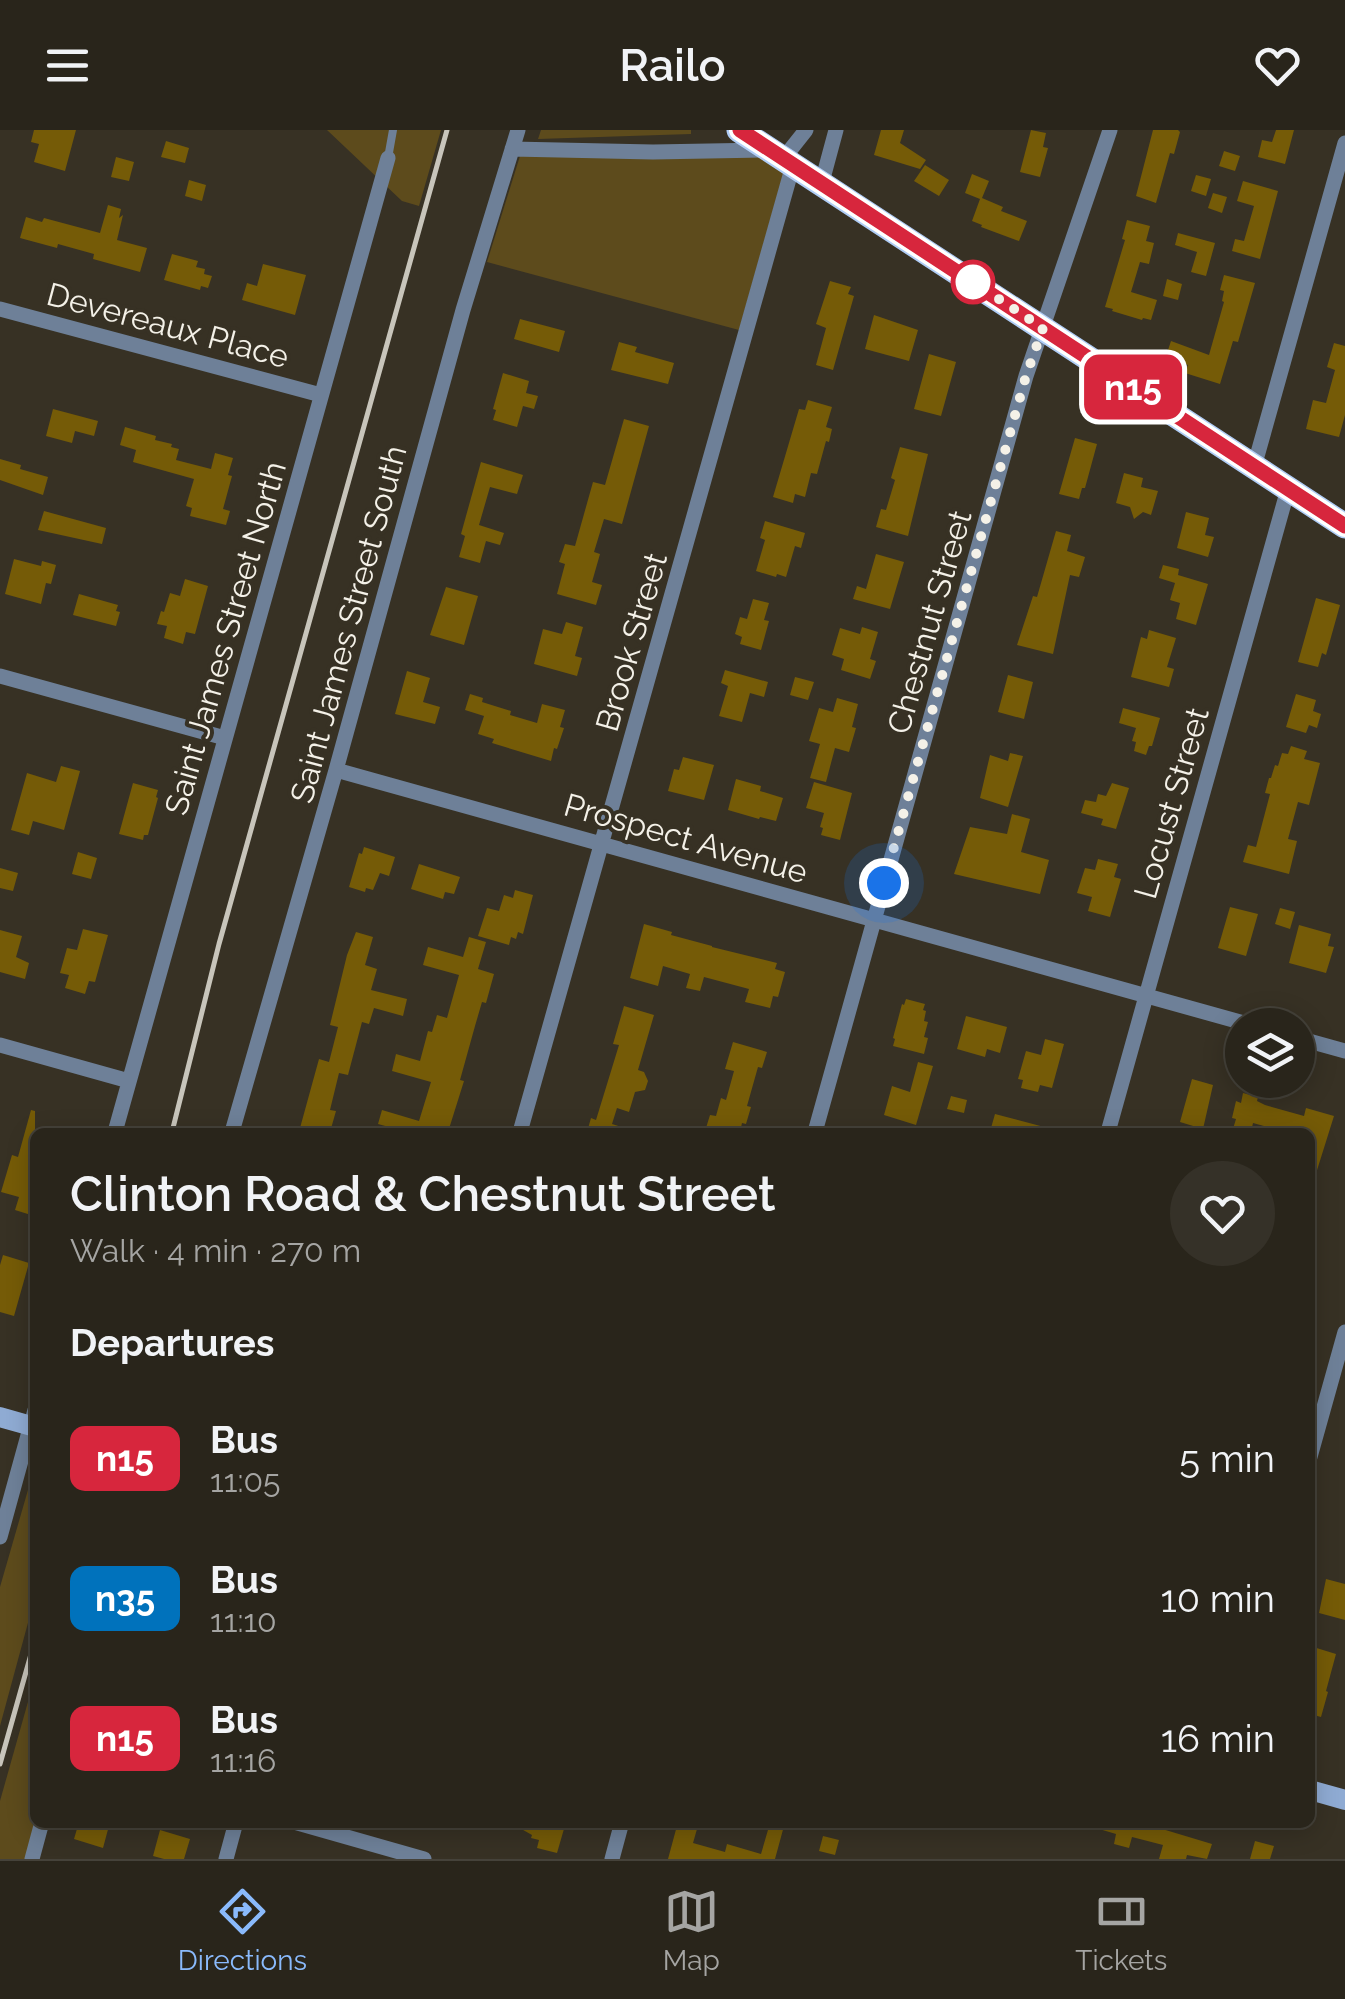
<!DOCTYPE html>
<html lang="en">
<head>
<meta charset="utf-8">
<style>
	body { margin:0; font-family:Raleway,sans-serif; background:#353128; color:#f1f3f6; height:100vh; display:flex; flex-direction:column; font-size:38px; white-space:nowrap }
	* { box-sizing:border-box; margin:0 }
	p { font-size:32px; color:#a5a5a3 }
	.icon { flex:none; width:55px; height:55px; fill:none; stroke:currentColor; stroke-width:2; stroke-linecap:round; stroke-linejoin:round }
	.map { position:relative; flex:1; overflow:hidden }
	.sheet { position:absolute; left:30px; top:998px; width:1285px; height:700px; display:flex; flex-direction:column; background:#29251b; border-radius:15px; box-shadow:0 5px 25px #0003,0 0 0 2px #45423a }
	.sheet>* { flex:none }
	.badge { padding:0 20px; border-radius:15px; font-size:35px; line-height:65px }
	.tools { position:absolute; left:1225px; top:878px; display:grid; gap:20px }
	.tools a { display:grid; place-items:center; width:90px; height:90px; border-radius:50%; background:#29251b; box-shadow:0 5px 25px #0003,0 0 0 2px #45423a; font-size:50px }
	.you { position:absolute; width:50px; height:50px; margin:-25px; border:8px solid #fff; border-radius:50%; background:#1a73e8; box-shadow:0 0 0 15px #1a73e833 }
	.map>.badge { position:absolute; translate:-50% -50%; box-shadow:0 0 0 5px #fff }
	h2 { padding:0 40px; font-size:38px; line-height:90px }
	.round { display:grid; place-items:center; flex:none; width:105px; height:105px; border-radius:52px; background:#353128 }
	.summary { display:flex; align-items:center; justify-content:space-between; height:170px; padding:0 40px }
	h1 { font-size:48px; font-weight:600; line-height:75px }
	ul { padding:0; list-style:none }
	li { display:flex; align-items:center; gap:30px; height:140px; padding:0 40px }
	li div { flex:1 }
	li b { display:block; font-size:38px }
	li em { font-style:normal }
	li .badge { min-width:110px; font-weight:700; text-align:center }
	header { display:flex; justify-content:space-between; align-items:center; height:130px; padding:0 40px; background:#29251b; font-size:45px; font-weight:600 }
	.menu { display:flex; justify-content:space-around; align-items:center; height:140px; border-top:2px solid #45423a; background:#29251b; font-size:28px; color:#a5a5a3 }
	.menu a { display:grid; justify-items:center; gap:5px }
	.menu .active { color:#8abafc }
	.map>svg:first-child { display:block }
	.green { fill:#5d4b1c }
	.building { fill:#755b07 }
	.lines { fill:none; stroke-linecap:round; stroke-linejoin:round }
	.lane { stroke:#6e8098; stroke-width:8 }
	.street { stroke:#6e8098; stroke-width:15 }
	.secondary { stroke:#8fabd3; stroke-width:20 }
	.primary { stroke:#b0cdf6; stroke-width:25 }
	.rail { stroke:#c8c5bb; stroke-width:5 }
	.line-casing { stroke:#fff; stroke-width:22 }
	.line { stroke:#d7263d; stroke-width:15 }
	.walk { stroke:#f4f1e8; stroke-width:10; stroke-dasharray:0 18 }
	.stop-dot { fill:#fff; stroke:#d7263d; stroke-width:5 }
	.labels { text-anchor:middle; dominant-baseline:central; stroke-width:8; stroke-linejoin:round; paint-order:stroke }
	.street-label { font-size:32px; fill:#f4f1e8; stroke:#373124 }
</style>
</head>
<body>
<header><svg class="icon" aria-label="menu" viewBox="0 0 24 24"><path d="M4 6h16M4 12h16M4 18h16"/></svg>Railo<svg class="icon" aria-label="heart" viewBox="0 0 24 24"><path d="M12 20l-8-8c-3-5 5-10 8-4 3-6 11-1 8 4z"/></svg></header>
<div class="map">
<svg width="1345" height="1729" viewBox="0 0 1345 1729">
	<rect width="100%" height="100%" fill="#373124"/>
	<path class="green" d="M327,0H441L419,76L402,71Z
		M541,0H691V4L538,9Z
		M769,25L785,38L739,200L487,132L520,26Z
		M35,1343V1467L0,1596V1457L32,1346Z
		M35,1547L33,1729H0V1671Z"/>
	<path class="building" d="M34,0H76L65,41L34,32L39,14L31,12Z
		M881,0H904L900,13L926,30L920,39L874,25Z
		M1031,0L1046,3L1043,17L1048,18L1040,47L1020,42Z
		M1153,0H1178L1180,2L1174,24L1170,23L1156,73L1136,66Z
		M1276,0H1294L1285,34L1258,27L1262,10L1272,12Z
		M166,11L189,18L185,33L161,27Z
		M1224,21L1240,26L1235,41L1219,36Z
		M116,27L134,32L129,51L111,47Z
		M925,35L949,50L939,66L914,51Z
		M972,44L989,51L982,68L1003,77L1001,81L1027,91L1019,111L981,97L982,95L972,91L980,69L965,63Z
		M1196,45L1211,49L1206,66L1191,61Z
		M189,50L206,55L202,71L185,66Z
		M1243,51L1278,61L1260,129L1232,121L1235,109L1244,111L1254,76L1237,71Z
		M1213,63L1227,67L1222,83L1208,78Z
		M108,75L121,79L119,88L123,85L117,110L147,118L140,142L93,129L94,124L58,114L57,118L20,108L26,87L42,92L44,88L100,103Z
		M1127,90L1150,96L1146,111L1154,113L1149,134L1140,132L1131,162L1157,170L1151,190L1143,188L1142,190L1112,181L1113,179L1105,177L1125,110L1122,109Z
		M1178,103L1215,113L1206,146L1191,142L1197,122L1175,115Z
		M172,124L198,131L196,137L205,139L204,144L212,146L208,158L201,156L200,160L164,150Z
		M263,134L306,145L295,185L242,170L247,153L257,156Z
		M1224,145L1255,153L1238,212L1233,211L1220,254L1185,243L1188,235L1166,226L1171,211L1209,225L1224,172L1222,171L1224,161L1220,160Z
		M1167,149L1182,154L1178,170L1163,166Z
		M830,151L851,157L848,164L854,166L833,240L816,235L826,198L816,194Z
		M874,185L918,200L909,231L865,219Z
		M520,189L565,201L559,222L514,209Z
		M619,212L637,217L635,222L674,233L668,254L611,240Z
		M1334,213L1345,216V285L1339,307L1306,299L1313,270L1326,273L1335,240L1327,237Z
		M929,224L956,232L941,286L914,279Z
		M503,243L529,251L526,263L538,266L534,279L523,276L517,297L493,290L496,280L493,279Z
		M808,270L832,277L826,297L832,299L829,312L826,311L817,344L811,343L805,367L795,364L793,373L773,367L799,279L805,280Z
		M53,279L98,291L94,306L75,301L72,313L46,306Z
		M624,289L649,296L622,394L604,389L594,422L600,424L592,452L602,455L596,475L557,464L565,434L559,432L565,414L575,416L593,352L605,355Z
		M125,297L156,306L155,310L172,314L171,317L179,319L176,330L211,339L215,323L233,328L228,345L232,346L223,379L230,381L226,395L190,386L192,378L186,376L194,349L133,332L136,320L120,315Z
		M1075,308L1097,314L1085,358H1082L1079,369L1059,364Z
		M900,317L928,324L908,406L876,397L881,379L886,380L895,350L891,348Z
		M0,329L21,335L20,339L48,347L43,365L0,350Z
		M481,332L523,345L517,364L490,357L479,395L504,403L500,415L486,411L480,433L459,427L465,406L461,404Z
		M1124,343L1143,348L1141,357L1158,361L1151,385L1143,382L1134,389L1130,377L1116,373Z
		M44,381L106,398L102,414L38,400Z
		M1186,382L1209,388L1205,405L1214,407L1208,427L1177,418Z
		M765,391L805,403L801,418L795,416L786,447L777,444L776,447L756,441L765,410L760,408Z
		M1056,401L1071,405L1067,421L1085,427L1079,447L1070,445L1053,524L1017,515L1033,466L1037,467Z
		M876,424L904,432L890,479L853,469L857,456L866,459Z
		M14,429L41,436L42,431L56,435L51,454L46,453L41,474L5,464Z
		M1163,435L1179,439L1178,445L1208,454L1196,495L1176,489L1180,473L1170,470L1175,453L1159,448Z
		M185,449L208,456L195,504L186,502L183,514L164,508L167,496L157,494L161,481L164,482L170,463L180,466Z
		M446,457L478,466L464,515L430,505Z
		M79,464L118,475L116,481L120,482L116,496L73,485Z
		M1316,468L1340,475L1326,525L1322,523L1318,537L1298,532Z
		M753,469L769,473L764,490L769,491L761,520L740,514L742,507L735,504L740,487L747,489Z
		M566,492L583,497L575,526L582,528L577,546L534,534L543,499L562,504Z
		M862,497L878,502L870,529L876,531L870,549L841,540L844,529L832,525L840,498L860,504Z
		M1149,500L1176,508L1167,537L1174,539L1169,557L1131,547L1141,507L1147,509Z
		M725,540L768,552L764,567L750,563L742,592L719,586L728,556L721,553Z
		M407,541L430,548L423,572L440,577L435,594L395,584Z
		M1008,545L1033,552L1024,589L998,582Z
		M795,547L814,552L808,570L790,565Z
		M470,564L483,568L482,572L511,581L510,585L537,593L542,574L565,580L560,597L564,598L557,619L554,618L551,631L492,613L494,609L478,604L484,586L465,580Z
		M1296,564L1316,570L1313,581L1321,584L1317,598L1309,595L1306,603L1286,597Z
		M837,568L858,574L852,597L856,598L849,622L835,618L826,652L810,648L820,614L809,611L819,578L833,582Z
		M1123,578L1160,588L1152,616H1149L1146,625L1134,621L1136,612L1132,611L1136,598L1119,593Z
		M1291,616L1307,621L1304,629L1320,633L1309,675L1298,672L1288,709L1297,711L1289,744L1243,732L1248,715L1256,717L1270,664L1265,663L1269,648H1271L1275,635L1278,636L1282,623L1288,624Z
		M1010,623L1023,626L1008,677L980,668L990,625L1008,631Z
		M683,627L714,635L704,670L668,661L674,639L679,640Z
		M61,636L80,641L64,700L33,691L29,705L11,700L27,643L56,652Z
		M736,649L761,656L760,661L783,668L776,691L760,687L759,689L728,680Z
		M814,652L852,663L840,710L821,705L823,698L820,697L824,683L806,678Z
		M133,653L158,660L156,667L158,668L148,705H144L143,710L119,704Z
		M1112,653L1129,658L1116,699L1101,695L1103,689L1081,683L1085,670L1096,672L1098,664L1106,666Z
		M1012,684L1030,689L1021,722L1049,730L1040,764L954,744L970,697L1007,704Z
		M364,717L395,727L389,746L380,743L373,760L366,758L365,762L349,757L359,723L362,724Z
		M78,722L97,728L91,749L72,744Z
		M1098,729L1118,734L1114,747L1121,749L1110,787L1088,781L1092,767L1077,763L1085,738L1095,740Z
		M419,734L460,747L454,764L445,762L443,769L411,759Z
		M0,738L18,743L13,761L0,758Z
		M515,760L533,765L523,804L518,802L516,809L511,807L509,815L478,806L487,778L499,781L504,765L513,768Z
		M1230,777L1258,784L1246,826L1218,818Z
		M1280,778L1295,782L1290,799L1275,794Z
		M644,794L672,802L671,805L712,816V817L777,833L775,839L785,842L778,867L773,866L770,878L745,872L749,859L704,847L700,861L686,858L690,844L663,836L658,856L630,848Z
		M1299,795L1331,804L1328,816L1334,817L1326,843L1289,833Z
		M83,799L108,805L95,852L89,851L85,864L65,858L69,845L60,843L67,818L77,820Z
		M0,800L22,806L16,827L29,833L25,849L0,842Z
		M356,802L373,807L365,835L377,839L371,860L407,869L403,886L374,878L369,894L362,892L348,945L339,943L330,980L336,981L330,1002H316L300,998L319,929L329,932L338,897L330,895L347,825Z
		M469,807L486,812L478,839L494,844L486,873L482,872L475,896L460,950L464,951L448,1002H407L378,994L382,980L419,991L431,952L392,941L396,924L420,931L428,901L432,902L437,885L447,888L459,845L423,835L428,817L463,827Z
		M906,869L925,874L923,880L926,881L924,891L928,892L924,907L928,908L924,924L893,916L895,909L893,908L902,874L904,875Z
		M624,876L654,885L638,940L644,942L648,951L645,960L635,962L629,982L617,978L612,994L628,999V1002H587L591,988L596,990L619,915L613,914Z
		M966,886L1007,897L1000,923L987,919L985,927L957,919Z
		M1045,909L1064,914L1052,958L1040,955L1038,962L1021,958L1023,950L1018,949L1026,921L1041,925Z
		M733,912L767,922L762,938L758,937L747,976L751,977L746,994L742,993L740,1002H723L706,998L710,985L716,986L721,968L726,970L734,941L725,939Z
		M918,932L933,936L916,995L884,985L892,956L910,962Z
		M1192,949L1213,955L1203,999L1180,992Z
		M1243,963L1258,967L1257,971L1265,975L1304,986L1306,978L1334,986L1313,1053H1310V1002H1286L1253,993L1251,1002H1232L1236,989L1232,988L1236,971L1241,973Z
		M951,966L967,970L964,983L947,979Z
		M31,980L35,981V1033L29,1055L35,1057V1071L31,1085L15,1080L19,1067L1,1062L12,1025L18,1027Z
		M995,984L1048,998L1047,1002H998L999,1000L991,998Z
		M3,1125L29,1133L14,1186L0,1182V1135Z
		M1326,1449L1345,1454V1490L1319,1483Z
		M1310,1516L1336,1524L1326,1561L1328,1562L1321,1587L1310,1584Z
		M79,1692H110L103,1718L74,1709Z
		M509,1692H566L557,1723L537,1718L539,1710L531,1708L532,1705Z
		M678,1692H699L693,1713L725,1722L727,1714L761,1724L770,1693L784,1696L775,1729H668Z
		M1089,1692H1139L1212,1714L1207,1729L1187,1725L1186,1729H1159L1163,1715L1132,1707L1129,1718L1114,1714L1116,1704L1089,1696Z
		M160,1700L190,1709L184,1729H164L153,1726Z
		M823,1706L839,1710L835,1725L819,1721Z
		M1255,1711L1274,1716L1270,1729H1250Z"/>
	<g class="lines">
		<path class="lane" d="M388,28L393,0"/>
		<path class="street" d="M512,19L653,22L768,20
			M783,29L806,0
			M822,52L836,0
			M0,179L321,265
			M1254,337L1345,13
			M0,546L225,608
			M336,640L1251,895
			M1298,908L1345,921
			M0,915L129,951
			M115,1002L388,28
			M232,1002L336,640L463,180L518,0
			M520,1002L793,35
			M815,1002L1026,246L1110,0
			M1108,1002L1288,359
			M1310,1327L1345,1202
			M0,1407L35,1280
			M294,1692L424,1729
			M32,1729L42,1692
			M226,1729L236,1692
			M612,1729L622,1692"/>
		<path class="secondary" d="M0,1287L35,1297
			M1310,1660L1345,1670"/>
		<path class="primary" d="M739,0L1345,396"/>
		<path class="rail" d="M172,1002L219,814L447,0
			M0,1634L35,1510"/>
	</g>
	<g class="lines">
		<g class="line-casing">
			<path id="line" d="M740,0L1345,396"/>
		</g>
		<use href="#line" class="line"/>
		<path class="walk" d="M884,753L1026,246L1043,198L973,152"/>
	</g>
	<circle class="stop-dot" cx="973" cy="152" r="20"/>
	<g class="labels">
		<g class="street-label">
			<text transform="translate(168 195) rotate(15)">Devereaux Place</text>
			<text transform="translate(929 492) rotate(-74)">Chestnut Street</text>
			<text transform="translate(348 494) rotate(-75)">Saint James Street South</text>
			<text transform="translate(225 508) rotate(-74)">Saint James Street North</text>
			<text transform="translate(631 512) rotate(-74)">Brook Street</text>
			<text transform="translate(1171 673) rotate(-74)">Locust Street</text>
			<text transform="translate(686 708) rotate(16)">Prospect Avenue</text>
		</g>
	</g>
</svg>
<div class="tools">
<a><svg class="icon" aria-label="layers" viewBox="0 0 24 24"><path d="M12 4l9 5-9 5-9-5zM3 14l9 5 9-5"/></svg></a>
</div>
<div class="you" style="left:884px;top:753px"></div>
<b class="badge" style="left:1133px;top:257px;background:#d7263d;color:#fff">n15</b>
<section class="sheet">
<div class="summary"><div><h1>Clinton Road &amp; Chestnut Street</h1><p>Walk · 4 min · 270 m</p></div><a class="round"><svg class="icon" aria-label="heart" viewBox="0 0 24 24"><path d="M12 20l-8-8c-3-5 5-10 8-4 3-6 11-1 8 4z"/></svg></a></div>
<h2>Departures</h2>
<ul>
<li><span class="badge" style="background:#d7263d;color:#fff">n15</span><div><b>Bus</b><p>11:05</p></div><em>5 min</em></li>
<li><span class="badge" style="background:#0072bc;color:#fff">n35</span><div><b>Bus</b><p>11:10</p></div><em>10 min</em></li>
<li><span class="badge" style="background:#d7263d;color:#fff">n15</span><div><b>Bus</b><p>11:16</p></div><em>16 min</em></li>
</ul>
</section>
</div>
<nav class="menu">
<a class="active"><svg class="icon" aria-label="directions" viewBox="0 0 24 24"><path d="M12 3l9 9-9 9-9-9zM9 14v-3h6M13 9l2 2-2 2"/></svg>Directions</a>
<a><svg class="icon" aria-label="map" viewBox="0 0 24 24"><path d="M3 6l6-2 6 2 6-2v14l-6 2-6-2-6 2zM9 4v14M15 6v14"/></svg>Map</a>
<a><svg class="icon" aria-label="tickets" viewBox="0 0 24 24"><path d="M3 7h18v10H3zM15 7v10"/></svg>Tickets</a>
</nav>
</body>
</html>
